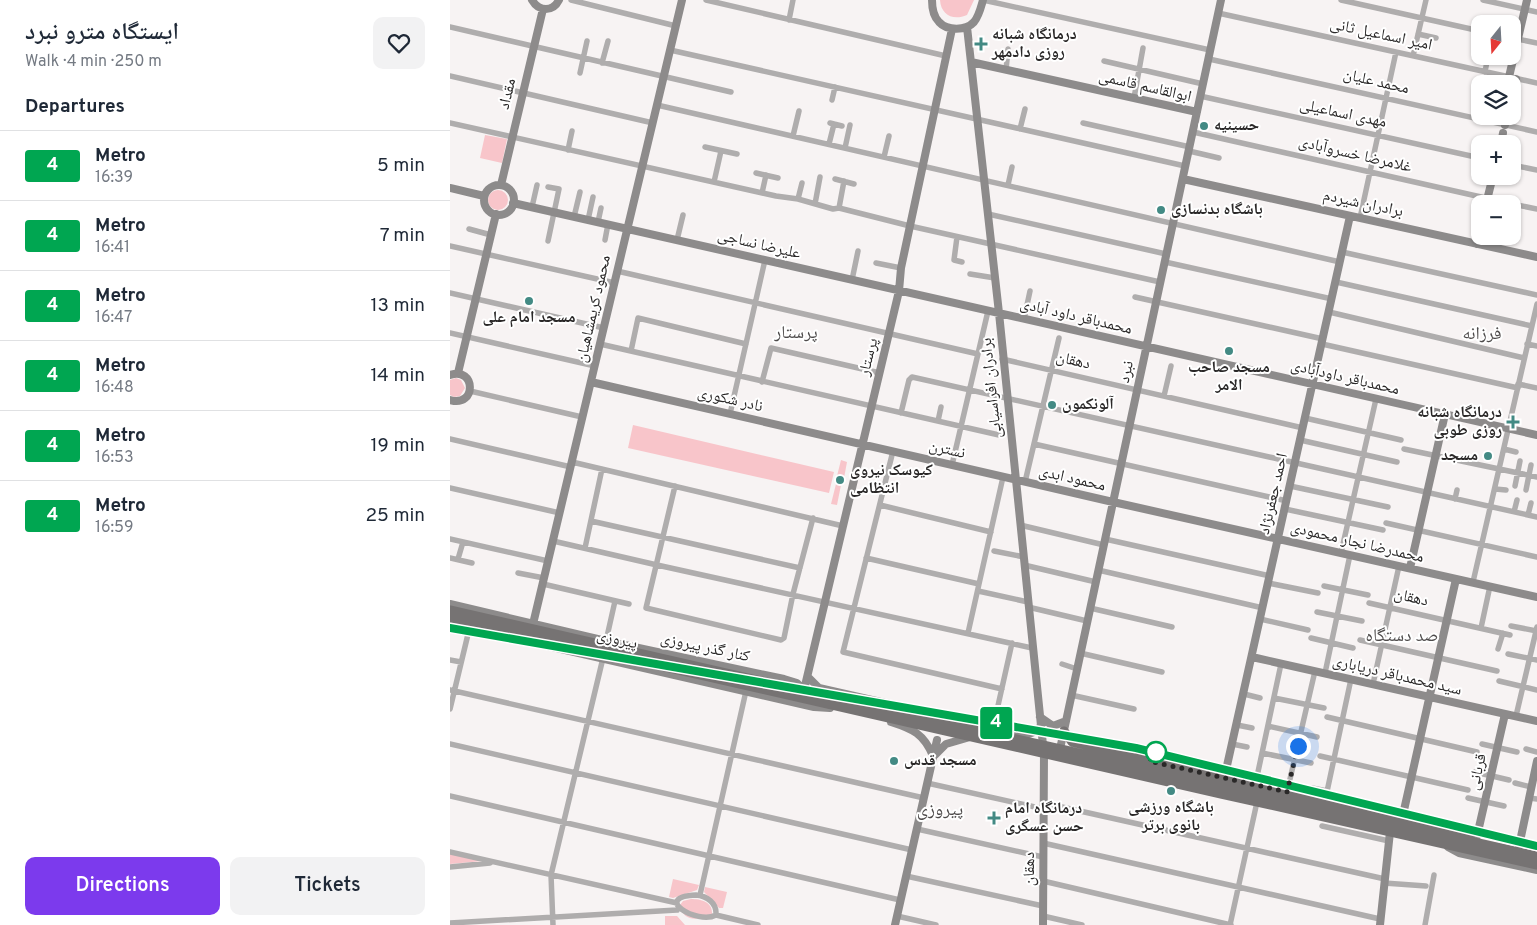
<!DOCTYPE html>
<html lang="en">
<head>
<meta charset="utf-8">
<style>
	body { margin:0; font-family:Overpass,"Noto Naskh Arabic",sans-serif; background:#f2f2f3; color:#1f2937; height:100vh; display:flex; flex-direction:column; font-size:19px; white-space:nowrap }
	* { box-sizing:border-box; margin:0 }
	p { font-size:16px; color:#747a83 }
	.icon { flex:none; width:28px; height:28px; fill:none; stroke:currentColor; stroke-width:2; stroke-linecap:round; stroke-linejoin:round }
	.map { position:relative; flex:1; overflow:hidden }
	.side { display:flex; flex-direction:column; background:#fff; width:450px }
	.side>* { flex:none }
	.badge { padding:0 10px; border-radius:4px; font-size:18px; line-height:32px }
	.needle { width:32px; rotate:198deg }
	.controls { position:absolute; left:1021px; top:15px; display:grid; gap:10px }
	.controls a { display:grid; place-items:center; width:50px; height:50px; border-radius:10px; background:#fff; box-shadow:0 1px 4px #0004; font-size:25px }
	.you { position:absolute; width:25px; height:25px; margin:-12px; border:4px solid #fff; border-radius:50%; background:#1a73e8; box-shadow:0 0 0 8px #1a73e833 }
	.map>.badge { position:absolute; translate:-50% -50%; box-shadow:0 0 0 2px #fff }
	h2 { padding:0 25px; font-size:19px; line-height:45px }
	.round { display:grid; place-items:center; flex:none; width:52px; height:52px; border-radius:10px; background:#f2f2f3 }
	.head { display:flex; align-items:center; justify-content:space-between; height:85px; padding:0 25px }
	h1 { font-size:24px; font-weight:600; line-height:38px }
	.action { display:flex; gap:10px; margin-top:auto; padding:10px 25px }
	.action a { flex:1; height:58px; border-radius:10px; background:#7c3aed; color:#fff; font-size:20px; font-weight:600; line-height:58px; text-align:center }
	.action a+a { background:#f2f2f3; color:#1f2937 }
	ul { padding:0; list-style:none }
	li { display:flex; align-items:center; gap:15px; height:70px; padding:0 25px; border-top:1px solid #e0e1e3 }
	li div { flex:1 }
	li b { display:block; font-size:19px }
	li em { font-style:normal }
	li .badge { min-width:55px; font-weight:700; text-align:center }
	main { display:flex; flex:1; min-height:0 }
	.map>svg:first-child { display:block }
	.green { fill:#f8c5ca }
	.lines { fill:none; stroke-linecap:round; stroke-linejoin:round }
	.street { stroke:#afadad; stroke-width:5.5 }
	.secondary { stroke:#8d8b8b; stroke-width:8 }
	.primary { stroke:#767373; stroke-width:9 }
	.line-casing { stroke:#fff; stroke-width:11 }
	.line { stroke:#00a651; stroke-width:8 }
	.walk { stroke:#2a2828; stroke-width:5; stroke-dasharray:0 9 }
	.poi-dot { fill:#438a84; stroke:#fff; stroke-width:2 }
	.stop-dot { fill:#fff; stroke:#00a651; stroke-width:2.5 }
	.labels { text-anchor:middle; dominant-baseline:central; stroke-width:4; stroke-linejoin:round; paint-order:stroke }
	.poi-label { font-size:16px; font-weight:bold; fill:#2a2828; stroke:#fff; text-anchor:start }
	.street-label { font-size:16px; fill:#2a2828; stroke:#fff }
	.neighbourhood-label { font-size:18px; fill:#4e4b4b; stroke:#fff }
</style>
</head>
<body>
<main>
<section class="side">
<div class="head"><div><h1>ایستگاه مترو نبرد</h1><p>Walk · 4 min · 250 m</p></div><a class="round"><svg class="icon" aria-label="heart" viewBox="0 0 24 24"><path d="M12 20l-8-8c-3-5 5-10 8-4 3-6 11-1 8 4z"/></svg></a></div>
<h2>Departures</h2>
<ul>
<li><span class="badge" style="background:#00a651;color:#fff">4</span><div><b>Metro</b><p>16:39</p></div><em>5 min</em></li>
<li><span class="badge" style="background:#00a651;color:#fff">4</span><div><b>Metro</b><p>16:41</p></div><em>7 min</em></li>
<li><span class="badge" style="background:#00a651;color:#fff">4</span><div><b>Metro</b><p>16:47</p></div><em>13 min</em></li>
<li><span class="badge" style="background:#00a651;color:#fff">4</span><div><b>Metro</b><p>16:48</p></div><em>14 min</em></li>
<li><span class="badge" style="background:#00a651;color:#fff">4</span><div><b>Metro</b><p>16:53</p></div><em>19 min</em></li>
<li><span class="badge" style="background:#00a651;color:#fff">4</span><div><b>Metro</b><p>16:59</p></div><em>25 min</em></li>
</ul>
<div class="action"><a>Directions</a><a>Tickets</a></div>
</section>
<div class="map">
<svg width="1087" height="925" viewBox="0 0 1087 925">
	<rect width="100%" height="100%" fill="#f7f3f3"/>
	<path class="green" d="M490,0H524L517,15C503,21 491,15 490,0Z
		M35,135L57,139L52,163L30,158Z
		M38 200a10 10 0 1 1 20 0a10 10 0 1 1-20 0Z
		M6,378L11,380L15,388L10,396L4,397L0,395V380Z
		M183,425L384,472L379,493L178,448Z
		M391,460L397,462L394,478L387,476Z
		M386,484L391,485L387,505L381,504Z
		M0,854L33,861L0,864Z
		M223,879L249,885L247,890L223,898L219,897Z
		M255,887L277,892L273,908H269L254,892Z
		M241,899C251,899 263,902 262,914C250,920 233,923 230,905L233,901Z
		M215,916H227L235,925H215Z"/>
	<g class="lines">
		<path class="street" d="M121,0L226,26
			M256,0L496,56
			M533,0L760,50
			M891,0L1030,31
			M1033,0L1087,12
			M768,13L1087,83
			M339,20L343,0
			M0,27L281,92
			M968,34L986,38
			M1062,38L1087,43
			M220,50L735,166
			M963,56L976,0
			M759,59L1087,132
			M654,61L753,84
			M152,63L158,41
			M556,70L558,49
			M1035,72L1038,56
			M130,73L137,41
			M0,76L203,123
			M750,96L1030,158
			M684,98L693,48
			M382,100L385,87
			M207,105L890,262
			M0,123L326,196L348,199L383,209L389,208L460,226L710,282
			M380,123L392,126
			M633,123L740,147
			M570,129L575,109
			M743,132L1062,204
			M343,136L349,111
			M379,144L384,124
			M255,147L287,154
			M395,148L400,125
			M118,150L122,131
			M739,151L769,158
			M434,157L439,136
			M1062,165L1087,170
			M306,173L328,178
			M385,179L404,184
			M264,182L271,151
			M558,185L562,167
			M312,193L316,175
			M348,199L352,183
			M365,204L370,177
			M1062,204L1087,209
			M82,207L87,185
			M389,208L394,181
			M538,214L716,254
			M124,217L130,192
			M910,218L946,52
			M138,220L143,197
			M148,222L151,208
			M19,229L41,235
			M507,237L504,260L512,262
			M155,240L158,224
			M227,240L233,215
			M98,241L109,189L98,187
			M0,246L165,283
			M892,252L1087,295
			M715,262L882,299
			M426,263L451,268
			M167,271L528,354
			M520,274L545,278
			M402,280L408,251
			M886,282L1082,326
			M0,293L154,328
			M685,297L873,339
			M879,312L1074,358
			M574,319L580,291
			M0,333L145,366
			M150,344L549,435
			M872,344L1068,388
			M1077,344L1087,346
			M181,351L188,318L296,344
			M552,359L853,428
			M312,382L321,348L430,373
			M1068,384L1087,388
			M20,391L132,417
			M714,396L721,366
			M451,413L459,380L462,377L1087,517
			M280,414L315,260
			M855,418L951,440
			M488,421L491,407
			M0,439L121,467
			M850,440L947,462
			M584,444L837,501
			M954,449L1087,477
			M1054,449L1066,452
			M443,451L393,652L552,689
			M122,462L393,526
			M502,465L538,311
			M575,482L609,338
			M225,486L196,608L331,640L334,638L343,594L363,518
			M840,486L938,507
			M1065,486L1070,461
			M0,488L110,513
			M1045,489L1056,490
			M1076,490L1081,465
			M1005,499L1007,490
			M430,505L541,532
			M835,509L933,530
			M1064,512L1067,500
			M1078,515L1081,503
			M141,521L350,568
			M936,523L1087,557
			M570,525L654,545
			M0,539L98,561
			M655,539L820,576
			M103,541L207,565L582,648
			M135,548L152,469
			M544,551L574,557
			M891,553L926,399
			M0,558L22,563
			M416,558L529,584
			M8,559L13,542
			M574,565L646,582
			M648,570L813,608
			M68,573L94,578
			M1023,582L1087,304
			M818,583L868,593
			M93,584L179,604
			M874,586L918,595
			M528,591L578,602
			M919,603L1060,635
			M578,607L637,621
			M640,608L722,627
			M867,612L912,621
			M810,619L858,630
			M1061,626L1087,631
			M1031,628L1040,586
			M518,633L553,477
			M861,638L903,648
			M910,640L1047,671
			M156,641L165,601
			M1048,649L1053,633
			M630,653L712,672
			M1058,654L1087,660
			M0,660L11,662
			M612,664L627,669
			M875,673L900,555
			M1049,681L1087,690
			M923,684L949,566
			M0,690L474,798
			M794,694L810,698
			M621,695L684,709
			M824,698L874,708
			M0,709L19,630
			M1066,716L1087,627
			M877,717L1027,752
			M787,725L802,728
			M818,726L867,737
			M543,728L562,643
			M0,744L462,850
			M782,744L797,747
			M1032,744L1067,752
			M1076,749L1087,752
			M812,753L861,763
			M870,756L1018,790
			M1025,772L1059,780
			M477,783L594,809
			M1065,783L1081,787
			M805,786L831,664
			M862,788L877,791
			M837,792L865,671
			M0,796L450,900
			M1018,798L1054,806
			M1079,798L1087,799
			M875,801L901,679
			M594,803L935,879
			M872,826L939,841
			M467,829L593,857
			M593,843L930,919
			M0,852L227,903
			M0,867L40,863
			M456,876L593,906
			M593,881L781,925
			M934,883L976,886
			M246,895C257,896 267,903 266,915C247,925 201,897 246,895Z
			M250,895L296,691
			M266,915L308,925
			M447,916L486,925
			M593,916L632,925
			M0,923L227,910
			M103,925L101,875L153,658
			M780,925L807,802
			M975,925L984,875"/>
		<path class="secondary" d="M82,0C89,12 103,12 109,0
			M482,0C482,8 483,16 489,22C497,31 516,31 524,22C529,16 531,7 533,0
			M517,27L549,313L593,745
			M521,62L747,112
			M1059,77L1077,0
			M1062,94L1066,79
			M1055,125L1057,116
			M1051,144L1053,133
			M733,179L1087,257
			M51,185L93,9
			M34 200a15 15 0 1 1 30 0a15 15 0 1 1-30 0Z
			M0,188L34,196
			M63,203L1087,435
			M1036,204L1043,176
			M1027,244L1030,230
			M8,373L46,214
			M0,375C26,366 27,408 0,400
			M141,382L663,502L1087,597
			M960,568L995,414
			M0,604L156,641L334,679L347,683L354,690
			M83,624L232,0
			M0,626L24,631H48
			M77,636L85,643L364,707L380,708
			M802,657L1087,721
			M358,677L369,688L576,735L584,732L591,726
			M354,690L449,291L451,268L502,29
			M590,717L603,726L616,721
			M441,722C463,729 474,734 483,756
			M610,749L771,0
			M485,755L496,744L520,737
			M774,779L900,216
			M952,819L1006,579
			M1027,836L1055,714
			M1069,846L1087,761
			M998,847L1009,853L1087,870
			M445,925L487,740
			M593,925L594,753
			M930,925L940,832"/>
		<path class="primary" d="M0,610L491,722L1087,856
			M0,618L771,794L1087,865
			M614,731L622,742L1021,835"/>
	</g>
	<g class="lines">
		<g class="line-casing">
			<path id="line" d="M0,628L686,748L1087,846"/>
		</g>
		<use href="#line" class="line"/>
		<path class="walk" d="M706,752L699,761L837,792L848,746"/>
	</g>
	<g class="poi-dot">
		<path d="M528.5 36.5h5v5h5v5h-5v5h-5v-5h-5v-5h5z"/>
		<circle cx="754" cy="126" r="5"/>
		<circle cx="711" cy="210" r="5"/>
		<circle cx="79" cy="301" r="5"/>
		<circle cx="779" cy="351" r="5"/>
		<circle cx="602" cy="405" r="5"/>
		<path d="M1060.5 414.5h5v5h5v5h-5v5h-5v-5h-5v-5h5z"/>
		<circle cx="1038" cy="456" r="5"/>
		<circle cx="390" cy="480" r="5"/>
		<circle cx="444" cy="761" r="5"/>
		<circle cx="721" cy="791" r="5"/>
		<path d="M541.5 810.5h5v5h5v5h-5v5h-5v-5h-5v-5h5z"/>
	</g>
	<circle class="stop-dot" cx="706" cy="752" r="10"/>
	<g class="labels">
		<g class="poi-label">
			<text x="542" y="35">درمانگاه شبانه<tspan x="542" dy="18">روزی دادمهر</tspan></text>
			<text x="764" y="126">حسینیه</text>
			<text x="721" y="210">باشگاه بدنسازی</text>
			<text x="79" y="318" text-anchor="middle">مسجد امام علی</text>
			<text x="779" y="368" text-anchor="middle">مسجد صاحب<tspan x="779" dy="18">الامر</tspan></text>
			<text x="612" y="405">آلونکمون</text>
			<text x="1052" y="413" text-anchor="end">درمانگاه شبانه<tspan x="1052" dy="18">روزی طوبی</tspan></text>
			<text x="1028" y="456" text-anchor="end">مسجد</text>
			<text x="400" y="471">کیوسک نیروی<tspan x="400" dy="18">انتظامی</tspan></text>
			<text x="454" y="761">مسجد قدس</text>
			<text x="721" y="808" text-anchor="middle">باشگاه ورزشی<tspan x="721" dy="18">بانوی برتر</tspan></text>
			<text x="555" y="809">درمانگاه امام<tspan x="555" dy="18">حسن عسگری</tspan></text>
		</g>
		<g class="street-label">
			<text transform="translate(931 35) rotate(12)">امیر اسماعیل ثانی</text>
			<text transform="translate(926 82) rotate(13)">محمد علیان</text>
			<text transform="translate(695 87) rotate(13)">ابوالقاسم قاسمی</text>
			<text transform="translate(58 94) rotate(-77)">مقداد</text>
			<text transform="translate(893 114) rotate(12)">مهدی اسماعیلی</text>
			<text transform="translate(905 155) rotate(13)">غلامرضا خسروآبادی</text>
			<text transform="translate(913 204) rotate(12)">برادران شیردم</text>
			<text transform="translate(309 245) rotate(13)">علیرضا نساجی</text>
			<text transform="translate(144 309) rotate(-77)">محمود کریمشاهیان</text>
			<text transform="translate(626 317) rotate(13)">محمدباقر داود آبادی</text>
			<text transform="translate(419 357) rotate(-76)">پرستار</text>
			<text transform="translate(623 361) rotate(13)">دهقان</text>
			<text transform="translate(677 372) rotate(-78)">نبرد</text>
			<text transform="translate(895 378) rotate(13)">محمدباقر داودآبادی</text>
			<text transform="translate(542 388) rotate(-96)">برادران افراسیابی</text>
			<text transform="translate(280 400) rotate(13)">نادر شکوری</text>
			<text transform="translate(497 450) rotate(13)">نسترن</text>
			<text transform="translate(622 479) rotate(13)">محمود ابدی</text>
			<text transform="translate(824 494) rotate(-77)">احمد جعفرنژاد</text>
			<text transform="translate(907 543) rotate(13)">محمدرضا نجار محمودی</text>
			<text transform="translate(961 598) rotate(13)">دهقان</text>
			<text transform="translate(167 640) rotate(13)">پیروزی</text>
			<text transform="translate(255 648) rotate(12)">کنار گذر پیروزی</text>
			<text transform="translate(947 676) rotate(13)">سید محمدباقر دریاباری</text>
			<text transform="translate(1028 772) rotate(-77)">قربانی</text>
			<text transform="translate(580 869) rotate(-90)">دهقان</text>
		</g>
		<g class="neighbourhood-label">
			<text x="346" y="333">پرستار</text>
			<text x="1032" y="334">فرزانه</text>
			<text x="952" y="636">صد دستگاه</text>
			<text x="490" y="810">پیروزی</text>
		</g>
	</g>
</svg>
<div class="controls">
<a><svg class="needle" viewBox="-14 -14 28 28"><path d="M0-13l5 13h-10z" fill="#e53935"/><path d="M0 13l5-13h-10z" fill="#747a83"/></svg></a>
<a><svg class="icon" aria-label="layers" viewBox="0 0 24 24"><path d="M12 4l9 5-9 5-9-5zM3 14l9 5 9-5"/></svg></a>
<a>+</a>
<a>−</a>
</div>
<div class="you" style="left:848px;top:746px"></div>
<b class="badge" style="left:546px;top:723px;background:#00a651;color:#fff">4</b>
</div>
</main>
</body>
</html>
